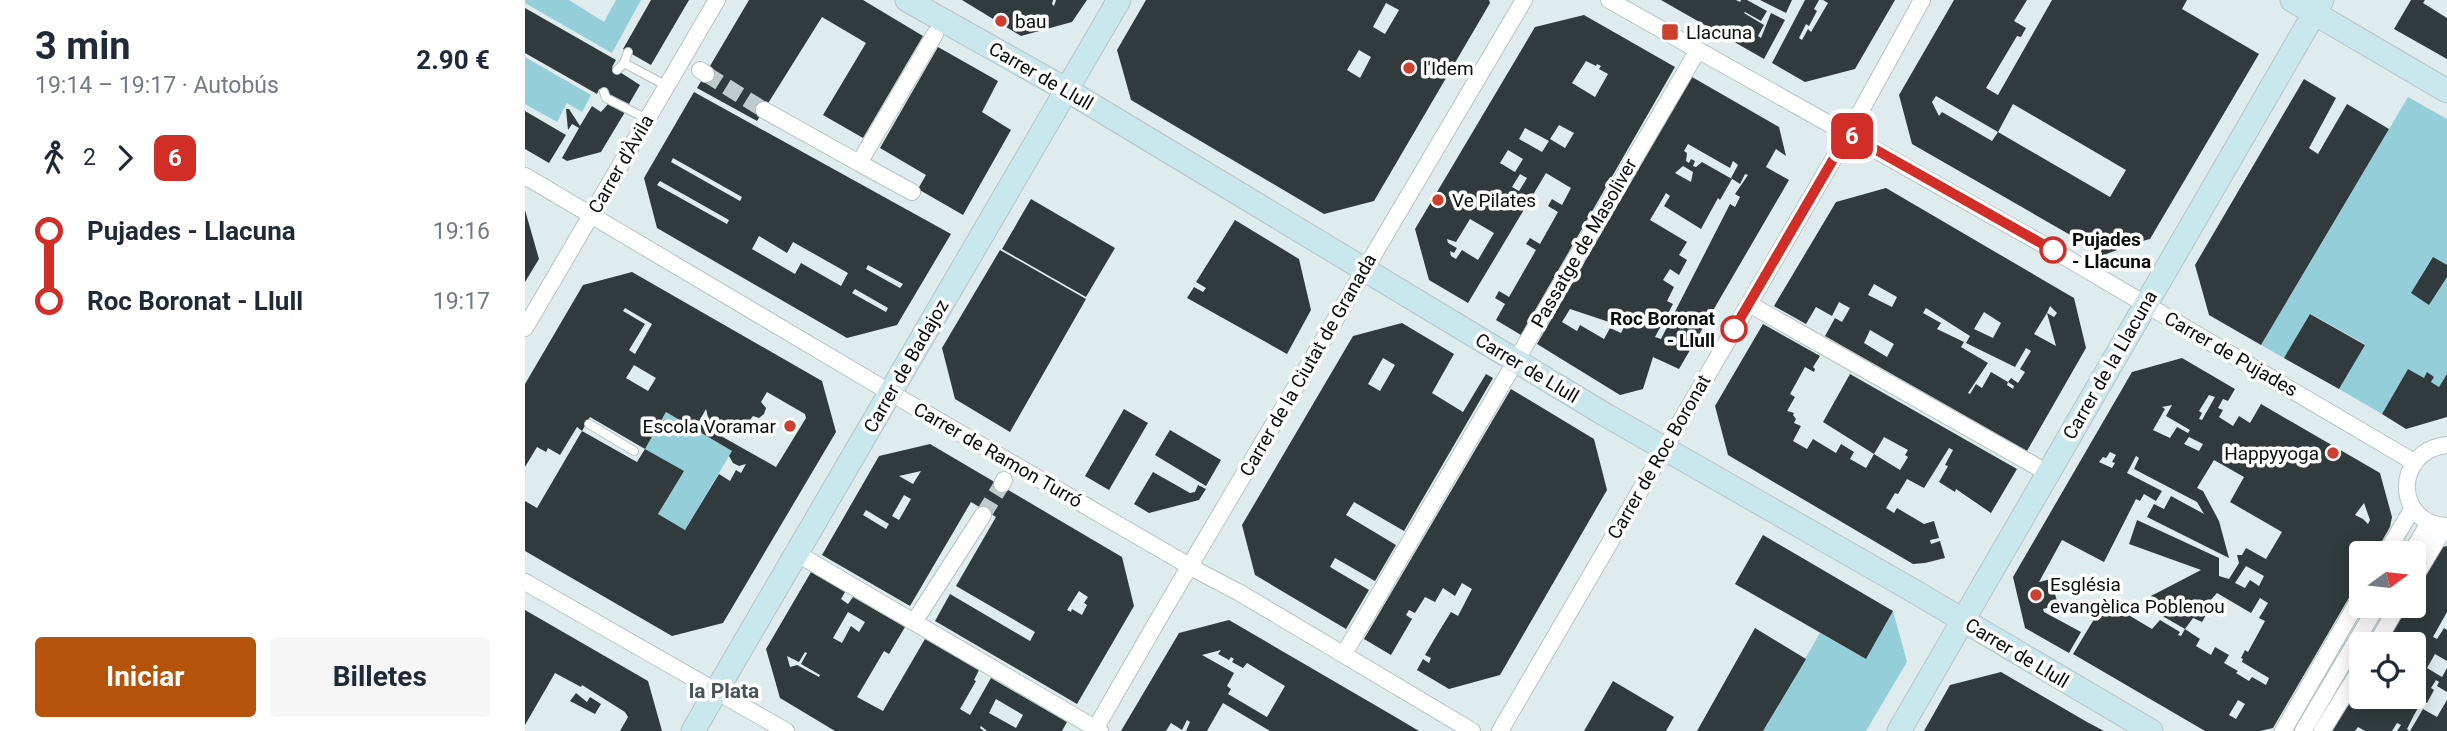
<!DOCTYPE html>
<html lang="es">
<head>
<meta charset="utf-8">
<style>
	body { margin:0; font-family:Roboto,sans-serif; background:#f6f6f7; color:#1f2937; height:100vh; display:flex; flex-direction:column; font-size:26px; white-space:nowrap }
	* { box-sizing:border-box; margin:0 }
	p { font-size:23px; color:#747a83 }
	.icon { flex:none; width:38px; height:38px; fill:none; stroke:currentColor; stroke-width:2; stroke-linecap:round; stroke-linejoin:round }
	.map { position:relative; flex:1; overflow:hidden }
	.details { display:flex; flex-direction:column; background:#fff; width:525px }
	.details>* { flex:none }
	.badge { padding:0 14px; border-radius:10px; font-size:24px; line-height:46px }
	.needle { width:46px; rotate:75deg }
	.controls { position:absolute; left:1824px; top:541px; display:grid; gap:14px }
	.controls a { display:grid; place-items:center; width:77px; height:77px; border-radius:7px; background:#fff; box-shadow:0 4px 18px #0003; font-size:35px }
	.map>.badge { position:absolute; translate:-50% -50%; box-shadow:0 0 0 4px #fff }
	.legs { display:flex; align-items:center; gap:10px; height:77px; padding:0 35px; font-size:23px }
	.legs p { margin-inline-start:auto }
	.headline { display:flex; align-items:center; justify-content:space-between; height:119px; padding:0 35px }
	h1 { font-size:38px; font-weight:700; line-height:52px }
	.action { display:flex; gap:14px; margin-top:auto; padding:14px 35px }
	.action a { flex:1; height:80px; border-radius:7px; background:#b45309; color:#fff; font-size:28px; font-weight:700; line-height:80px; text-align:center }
	.action a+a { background:#f6f6f7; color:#1f2937 }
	ul { padding:0 35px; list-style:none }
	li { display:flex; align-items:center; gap:24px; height:70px; font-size:26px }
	li i { display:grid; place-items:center; width:10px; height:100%; margin:0 9px; background:currentColor }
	li i::after { content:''; width:18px; height:18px; margin:-9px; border:5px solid; border-radius:50%; background:#fff }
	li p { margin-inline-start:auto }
	li:first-child i { background:linear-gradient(#0000 50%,currentColor 0) }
	li:last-child i { background:linear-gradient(currentColor 50%,#0000 0) }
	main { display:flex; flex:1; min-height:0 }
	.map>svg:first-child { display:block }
	.green { fill:#94ced9 }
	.building { fill:#313b3d; fill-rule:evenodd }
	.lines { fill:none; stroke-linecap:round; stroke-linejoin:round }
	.street-tunnel { stroke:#bfcacc; stroke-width:16; stroke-dasharray:16 8; stroke-linecap:butt }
	.lane-casing { stroke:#b6c2c4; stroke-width:10 }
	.street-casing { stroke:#b6c2c4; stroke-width:18 }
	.secondary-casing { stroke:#b6c2c4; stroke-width:25 }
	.lane { stroke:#fff; stroke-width:8 }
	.street { stroke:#fff; stroke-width:16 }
	.secondary { stroke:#c8e7ec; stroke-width:23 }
	.line-1-casing { stroke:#fff; stroke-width:16 }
	.line-1 { stroke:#d02e26; stroke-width:10 }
	.poi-dot { fill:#cd402e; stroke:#fff; stroke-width:2.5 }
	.stop-1-dot { fill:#fff; stroke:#d02e26; stroke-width:3.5 }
	.labels { text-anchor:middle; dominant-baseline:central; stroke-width:7; stroke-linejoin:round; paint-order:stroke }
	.poi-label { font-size:19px; fill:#080c0d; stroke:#fff; text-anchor:start }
	.street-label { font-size:19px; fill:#080c0d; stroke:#fff }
	.stop-label { font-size:19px; font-weight:bold; fill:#080c0d; stroke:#fff; text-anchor:start }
	.neighbourhood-label { font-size:21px; font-weight:bold; fill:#495355; stroke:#fff }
</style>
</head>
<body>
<main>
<section class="details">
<div class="headline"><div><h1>3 min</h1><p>19:14 – 19:17 · Autobús</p></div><b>2.90 €</b></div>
<div class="legs"><svg class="icon" aria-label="walk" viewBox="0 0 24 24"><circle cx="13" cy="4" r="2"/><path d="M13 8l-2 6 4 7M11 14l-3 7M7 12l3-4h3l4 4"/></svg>2<svg class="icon" aria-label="forward" viewBox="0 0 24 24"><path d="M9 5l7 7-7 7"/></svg><b class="badge" style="background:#d02e26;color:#fff">6</b></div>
<ul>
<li><i style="color:#d02e26"></i><b>Pujades - Llacuna</b><p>19:16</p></li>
<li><i style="color:#d02e26"></i><b>Roc Boronat - Llull</b><p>19:17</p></li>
</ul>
<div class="action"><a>Iniciar</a><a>Billetes</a></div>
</section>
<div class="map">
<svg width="1922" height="731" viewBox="0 0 1922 731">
	<rect width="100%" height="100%" fill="#dfecee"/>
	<path class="green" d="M0,0H44L79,22L91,0H116L87,53L0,3Z
		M0,57L66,95L57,112L42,103L32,122L0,104Z
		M1883,97L1922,119V374L1914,387L1906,382L1909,377L1902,373L1899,378L1883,369L1857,414L1814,389L1840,344L1786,314L1759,358L1736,345Z
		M141,412L207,451L160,530L133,514L158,471L120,449Z
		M1368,611L1382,662L1341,731H1238L1295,633L1341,659Z"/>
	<path class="building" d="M126,0H164L126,65L98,49Z
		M224,0H338L398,36L338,138L298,115L341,43L297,17L232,121L172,88Z
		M437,0H528L527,4L529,6L531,0H562L547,22L496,36Z
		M621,0H964L965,3L849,201L799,214L606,100L592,50ZM861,3L874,10L860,34L848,27ZM834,50L846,57L835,78L822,70Z
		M1136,0H1211L1215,2L1216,0H1222L1242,11L1236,21L1220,12L1219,13L1239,25L1233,36L1236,38L1246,13L1260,20L1239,59Z
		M1235,0H1267L1261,13Z
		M1280,0H1294L1289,9L1292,11L1284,26L1281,24L1274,38L1277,40L1283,29L1286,32L1303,3L1298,0H1370L1330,69L1280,82L1247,63Z
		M1429,0H1502L1489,21L1501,28L1496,37L1492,36L1461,88L1473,95L1527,0H1662L1657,9L1734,54L1625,239L1591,248L1592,250L1576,256L1575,252L1387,144L1374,95ZM1411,96L1473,132L1488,104L1601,170L1585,197L1473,132L1467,141L1417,112L1414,116L1407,102Z
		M1886,0H1900L1898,3L1922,18V59L1869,29Z
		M0,8L91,60L87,67L115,85L104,104L74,89L72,94L0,53Z
		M1059,15L1150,67L996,335L971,320L980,304L970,298L974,291L984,297L1011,250L1001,244L1005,238L1015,244L1033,212L1023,206L1027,199L1037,205L1046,188L1021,173L943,303L904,280L890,229L1010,27ZM1061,61L1071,66L1072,64L1076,66L1074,69L1083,74L1070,97L1047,83ZM1034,125L1049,133L1040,148L1025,139ZM1000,128L1024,141L1017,152L994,139ZM983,150L998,159L990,172L975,163ZM995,174L1002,178L994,191L987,187ZM945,219L969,233L953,260L937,250L931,259L926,256L925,251L929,253L932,248L923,243L922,239L931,242Z
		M413,47L473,81L457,112L486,130L438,215L393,189L401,175L355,148Z
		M1167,77L1254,127L1261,156L1251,149L1241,167L1264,180L1154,369L1128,357L1118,389L1095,395L1012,344ZM1163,144L1205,168L1208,161L1213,165L1206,178L1215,184L1220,174L1223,175L1210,194L1215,197L1210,207L1205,204L1136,339L1130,337L1148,304L1142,301L1149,287L1138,280L1145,269L1154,275L1162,260L1154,255L1162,242L1125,220L1141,193L1145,196L1139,206L1176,229L1193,198L1195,200L1207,179L1177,162L1171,167L1168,166L1170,161L1166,159L1164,163L1161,161L1162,153L1159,151ZM1158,166L1168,172L1166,182L1150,173ZM1045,309L1099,327L1096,333L1085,328L1079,339L1055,325L1052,331L1037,322Z
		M1779,79L1811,98L1784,148L1793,154L1822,104L1864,129L1736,345L1684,315L1670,265Z
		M169,92L426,234L372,325L322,338L132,228L119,178ZM148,158L217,197L215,201L146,162ZM135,181L204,220L202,224L132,185ZM234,236L262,253L268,242L323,273L316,286L276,263L270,274L227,249ZM343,265L378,284L375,288L341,269ZM330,289L363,308L361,312L327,293Z
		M83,104L100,112L76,152L42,161L37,158L54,128L47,124L43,130L41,109H44L55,126L67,106L76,112Z
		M0,111L41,135L24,163L0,149Z
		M1361,188L1549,298L1561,348L1502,451L1300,336L1310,318L1317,322L1325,308L1314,302L1307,316L1291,307L1281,324L1249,306L1311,202ZM1349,284L1372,297L1367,307L1343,295ZM1525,306L1532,313L1529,317L1522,313L1531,346L1509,334L1522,313ZM1401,308L1445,336L1441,343L1490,367L1501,348L1506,351L1495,369L1500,372L1493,383L1486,378L1483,382L1489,386L1488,389L1482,385L1483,382L1466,372L1457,388L1451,384L1445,394L1443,393L1463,363L1436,347L1439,342L1412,329L1416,323L1398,313ZM1459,312L1476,323L1468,338L1449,329ZM1345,330L1369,344L1362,357L1339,343Z
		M506,199L590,248L561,297L477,249Z
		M0,210L14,259L0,282Z
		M710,220L774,259L786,310L762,354L662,298L669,287L678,292L681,288L671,282Z
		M475,250L561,299L485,432L430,399L417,348Z
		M1908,257L1922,265V277L1904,305L1886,293Z
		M107,272L297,381L311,432L198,623L147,636L0,551V501L12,508L57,431L112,462L120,449L159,471L133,514L160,530L194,474L205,481L211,470L216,473L221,464L214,466L208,463L204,456L207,451L141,412L120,449L65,417L57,431L52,427L35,455L23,448L21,452L12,447L0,467V384L58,285ZM100,308L127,324L110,354L104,350L120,324L98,311ZM109,365L131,378L123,391L101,378ZM242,392L280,414L281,418L251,467L173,423L181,409L184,421L193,430L209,432L217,430L228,416L234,418L239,414L241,408L236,402Z
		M1785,314L1840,345L1814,389L1759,358Z
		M877,323L929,354L907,393L938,412L961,374L968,378L879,531L829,502L821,515L871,545L850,581L810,558L805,567L844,590L821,629L730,575L717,525L828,336ZM858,358L870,365L855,391L843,384Z
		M1238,324L1295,356L1288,367L1290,369L1289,372L1280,367L1265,394L1270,397L1262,411L1269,413L1268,415L1271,419L1269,423L1276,426L1268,441L1282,449L1288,439L1311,453L1316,444L1329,452L1325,459L1341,468L1349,454L1375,470L1383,457L1380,455L1383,450L1359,437L1349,454L1298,422L1325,374L1492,469L1466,513L1431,489L1430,492L1414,482L1423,466L1420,465L1428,450L1424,448L1399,488L1382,479L1373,494L1370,493L1361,508L1369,513L1372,508L1399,524L1409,521L1414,538L1405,540L1406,544L1415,541L1420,558L1400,563L1388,564L1203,455L1190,406Z
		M1657,358L1710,389L1703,401L1698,399L1693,408L1698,410L1694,417L1708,426L1714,416L1725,423L1736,404L1855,473L1867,517L1865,527L1850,553H1836V577L1748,728L1735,731H1680L1548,654L1580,601L1627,629L1635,620L1655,632L1653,635L1656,636L1660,629L1620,606L1626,596L1676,570L1604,544L1612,520L1694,558V576L1704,579L1714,563L1712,555H1717L1721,548L1741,559L1757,532L1705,502L1719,477L1689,460L1672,488L1678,491L1694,521L1704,558L1622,517L1629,504L1639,509L1646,496L1679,514L1672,502L1609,469L1614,458L1611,456L1602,473L1637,491L1631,501L1619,494L1615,501L1611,499L1579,562L1537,540L1514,582L1526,579L1533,605L1518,609L1519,612L1556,632L1544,653L1500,628L1488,577L1607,372ZM1684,395L1690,397L1677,420L1674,419L1677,413L1674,411ZM1647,405L1641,416L1665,430L1663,433L1652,427L1645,438L1628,430L1640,409L1637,407ZM1664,437L1678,444L1674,451L1659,444ZM1585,452L1591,455L1587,462L1590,463L1587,468L1574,462L1578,457L1581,458ZM1839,503L1845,520L1843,524L1838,519L1830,515ZM1721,566L1739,576L1734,586L1725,580L1720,588L1710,583ZM1692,593L1726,613L1735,598L1743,603L1734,618L1740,621L1723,652L1720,650L1716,658L1718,659L1717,662L1744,678L1741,685L1727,677L1724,681L1711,673L1713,671L1699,663L1704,655L1690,647L1686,655L1671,646L1675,639L1660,629L1668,618L1677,622L1685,608L1681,605ZM1713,700L1720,704L1711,719L1704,715Z
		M1883,369L1899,378L1902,372L1909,377L1906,382L1914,387L1922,374V417L1881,429L1857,414Z
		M986,389L1069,439L1082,490L975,675L924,689L892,670L898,659L904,663L906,658L900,655L913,633L926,612L933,616L947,589L937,583L930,596L918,588L910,602L900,597L890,613L884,610L881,615L887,619L866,655L839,639Z
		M599,409L623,423L584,490L560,476Z
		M645,430L696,460L681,486L630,455Z
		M405,444L597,557L609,606L552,704L410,621L425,594L505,641L510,632L431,586L471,517L446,502L385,606L297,555L354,456ZM396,471L388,484L374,476ZM379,495L386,499L374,520L367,516ZM341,510L364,524L361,529L338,515ZM554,591L563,597L559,603L562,605L557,615L547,609L546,612L542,610Z
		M628,472L665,493L670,492L673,485L681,489L674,500L624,513L609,504Z
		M1238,535L1368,611L1341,659L1210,584Z
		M1922,546V612L1908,637L1912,639L1919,628L1922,630V661L1910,654L1902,668L1917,677L1922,668V692L1912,686L1914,682L1911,680L1906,688L1909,690L1902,703L1897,701L1889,715L1882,729L1884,731H1872L1876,725L1872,723L1867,731H1840L1833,727L1830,731H1806L1836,679V696H1854L1864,704L1866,701L1859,696H1888V641L1883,638L1880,644H1856L1879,606H1888V589L1912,548Z
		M286,572L320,592L316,599L323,604L328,597L380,627L364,654L359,651L332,697L358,711L400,639L454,670L449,680L451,681L435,709L445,715L466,678L542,722L537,731H462L456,726L455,728L459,731H310L255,698L241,649ZM323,612L340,622L334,632L326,626L317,643L308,638ZM280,652L282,653L276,664L295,675L294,677L272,665L265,667L262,656L274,662ZM471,699L498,715L491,728L464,713Z
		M0,610L123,681L137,731H95L103,717L100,712L57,685L56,687L30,673L0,725Z
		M704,620L867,715L894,731H745L698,703L682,731H661L665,722L662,720L657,730L646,723L641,731H596L654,633ZM696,650L693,654L704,660L706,657L709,659L707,662L718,668L722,663L760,686L742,717L703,694L706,689L702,686L709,673L677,655Z
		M1230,628L1281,659L1238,731H1172Z
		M1476,672L1562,722L1579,731H1399L1425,685Z
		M1088,681L1149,717L1141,731H1059Z
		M51,693L62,702L65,697L76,704L70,714L45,701Z
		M1922,700V731H1885L1898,709L1912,717Z"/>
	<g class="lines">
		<path class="street-tunnel" d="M181,74L239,110
			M458,515L477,484"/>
		<g class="lane-casing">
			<path id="lane" d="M99,63L103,52
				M92,70L99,63L142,86
				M79,92L81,98L122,119
				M64,424L109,451"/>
		</g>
		<g class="street-casing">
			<path id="street" d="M1084,0L1528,250L1889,462
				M175,70L181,74
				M239,110L334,163
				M0,176L366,393L673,571L715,593L947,731
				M387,192L334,163L410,34
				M1224,304L1523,473
				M0,328L192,0
				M1922,445C1868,451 1869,524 1922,526
				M477,484L479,480
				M271,553L575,731
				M1861,553L1888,508
				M1886,553L1901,528
				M1888,580L1920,527
				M0,582L261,731
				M389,622L458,515
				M1851,644L1873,606
				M819,654L1173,50
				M569,731L637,613L999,0
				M975,731L1323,134L1397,0
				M1758,731L1836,596
				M1778,731L1852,606
				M1797,731L1836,668"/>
		</g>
		<g class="secondary-casing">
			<path id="secondary" d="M382,0L542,90L1079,414L1387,590L1626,731
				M1767,0L1922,91
				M168,731L594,0
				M1374,731L1797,0"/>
		</g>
		<use href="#lane" class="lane"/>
		<use href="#street" class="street"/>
		<use href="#secondary" class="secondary"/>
	</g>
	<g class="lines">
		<g class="line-1-casing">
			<path id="line-1" d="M1209,329L1323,134L1528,250"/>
		</g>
		<use href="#line-1" class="line-1"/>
	</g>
	<g class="poi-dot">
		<circle cx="476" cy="21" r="7"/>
		<rect x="1136" y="23" width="18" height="18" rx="3.5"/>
		<circle cx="884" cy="68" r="7"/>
		<circle cx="913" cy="200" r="7"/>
		<circle cx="265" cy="426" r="7"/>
		<circle cx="1808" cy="453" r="7"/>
		<circle cx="1511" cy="595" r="7"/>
	</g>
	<g class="stop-1-dot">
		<circle cx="1528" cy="250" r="12"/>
		<circle cx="1209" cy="329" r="12"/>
	</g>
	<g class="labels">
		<g class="poi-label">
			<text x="490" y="21">bau</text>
			<text x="1161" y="32">Llacuna</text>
			<text x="898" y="68">l'Idem</text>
			<text x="927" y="200">Ve Pilates</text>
			<text x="251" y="426" text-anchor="end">Escola Voramar</text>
			<text x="1794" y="453" text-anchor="end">Happyyoga</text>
			<text x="1525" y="584">Església<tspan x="1525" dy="22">evangèlica Poblenou</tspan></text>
		</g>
		<g class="street-label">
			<text transform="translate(516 76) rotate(30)">Carrer de Llull</text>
			<text transform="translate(96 164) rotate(-60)">Carrer d'Àvila</text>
			<text transform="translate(1059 243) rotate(-60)">Passatge de Masoliver</text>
			<text transform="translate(1706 354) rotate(30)">Carrer de Pujades</text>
			<text transform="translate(783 365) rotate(-60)">Carrer de la Ciutat de Granada</text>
			<text transform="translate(1585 365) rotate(-60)">Carrer de la Llacuna</text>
			<text transform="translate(381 366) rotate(-60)">Carrer de Badajoz</text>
			<text transform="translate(1002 368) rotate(31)">Carrer de Llull</text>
			<text transform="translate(473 455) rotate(30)">Carrer de Ramon Turró</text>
			<text transform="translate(1134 457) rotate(-60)">Carrer de Roc Boronat</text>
			<text transform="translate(1492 653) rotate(31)">Carrer de Llull</text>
		</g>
		<g class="stop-label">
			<text x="1547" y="239">Pujades<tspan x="1547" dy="22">- Llacuna</tspan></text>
			<text x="1190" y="318" text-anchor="end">Roc Boronat<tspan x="1190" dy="22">- Llull</tspan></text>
		</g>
		<g class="neighbourhood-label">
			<text x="199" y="691">la Plata</text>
		</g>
	</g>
</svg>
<div class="controls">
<a><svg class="needle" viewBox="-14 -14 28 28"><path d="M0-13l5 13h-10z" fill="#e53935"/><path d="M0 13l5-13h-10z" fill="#747a83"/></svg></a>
<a><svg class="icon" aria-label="locate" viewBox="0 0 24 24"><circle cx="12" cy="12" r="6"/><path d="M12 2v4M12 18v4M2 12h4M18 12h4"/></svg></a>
</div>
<b class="badge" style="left:1327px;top:136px;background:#d02e26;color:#fff">6</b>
</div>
</main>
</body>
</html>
